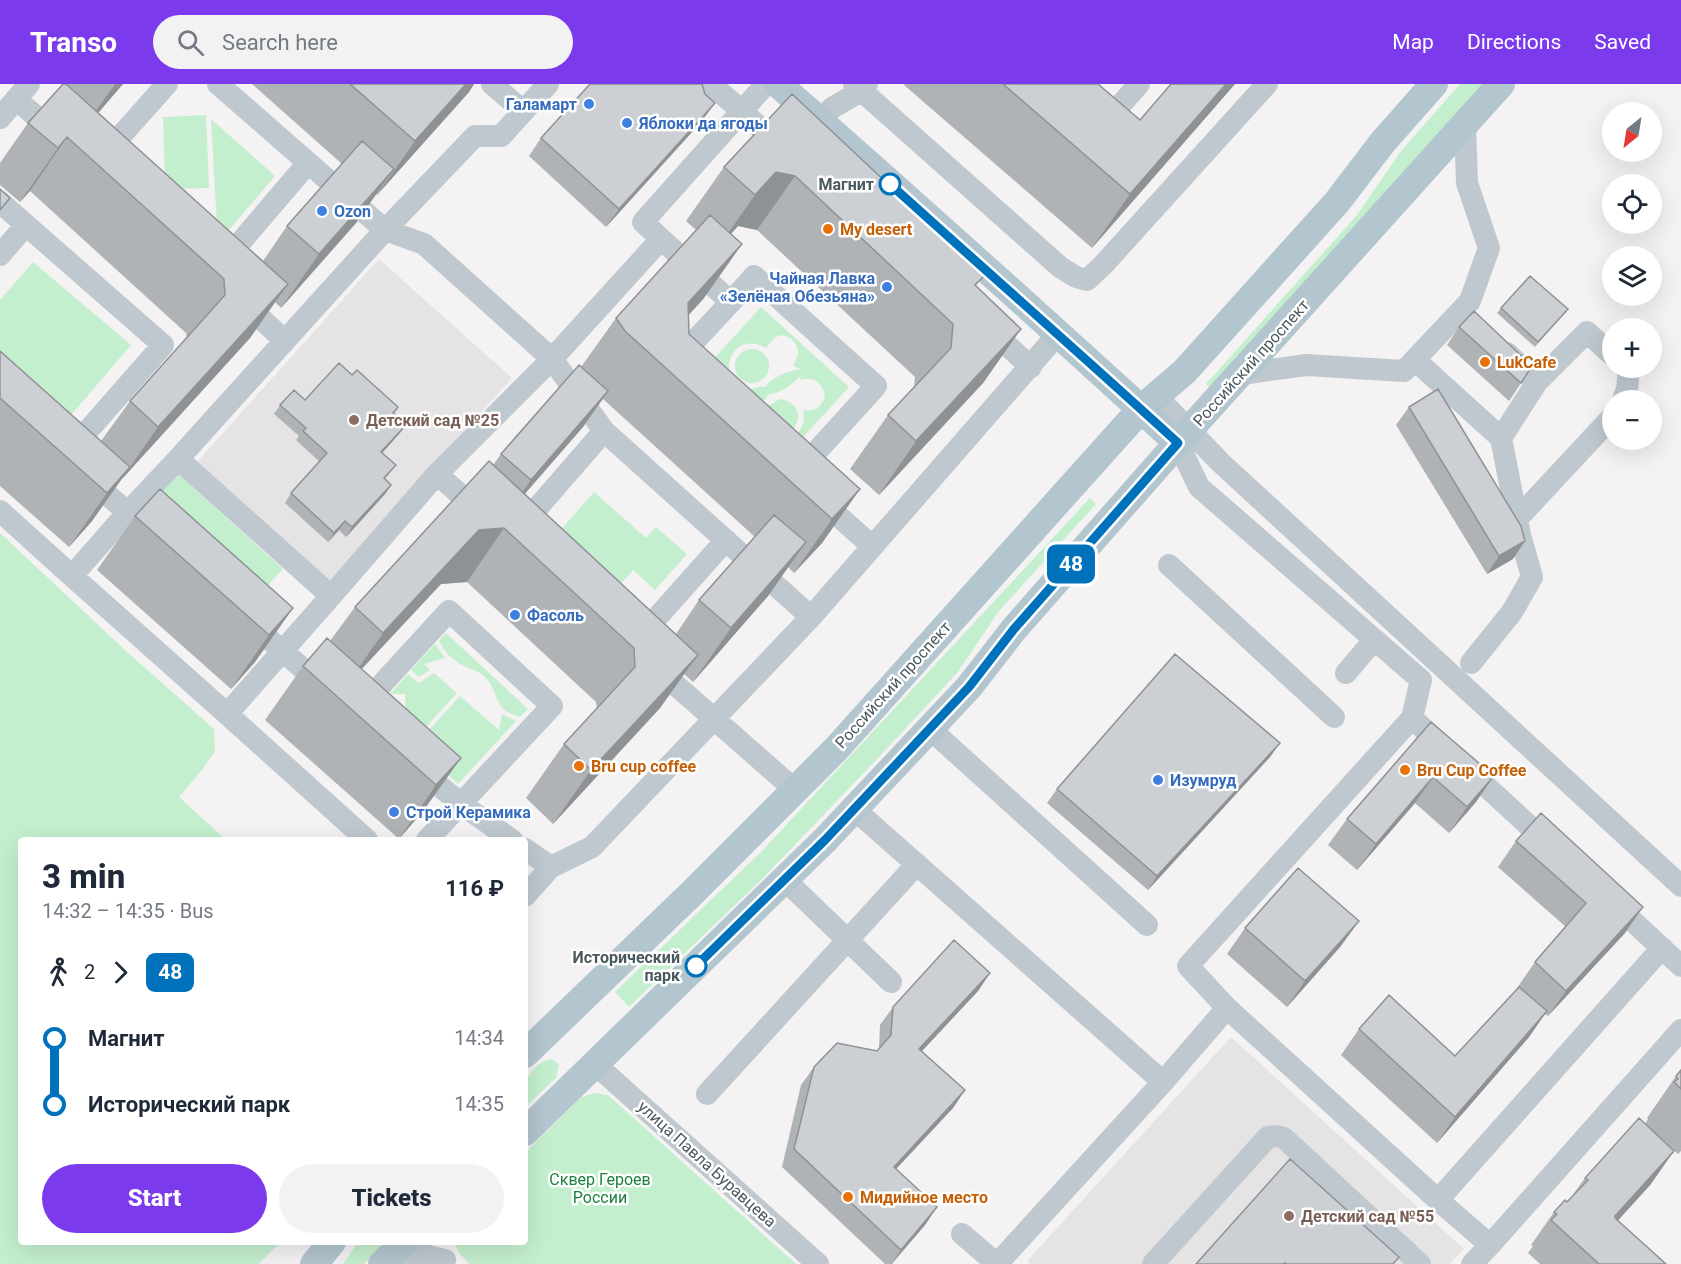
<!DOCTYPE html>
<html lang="en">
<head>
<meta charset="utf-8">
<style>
	body { margin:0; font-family:Roboto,sans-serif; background:#f2f2f3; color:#1f2937; height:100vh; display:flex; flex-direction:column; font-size:22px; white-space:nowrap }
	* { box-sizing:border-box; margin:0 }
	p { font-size:20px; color:#747a83 }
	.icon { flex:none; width:33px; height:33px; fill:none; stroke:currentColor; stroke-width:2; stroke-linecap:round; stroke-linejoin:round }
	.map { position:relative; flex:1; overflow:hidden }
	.panel { position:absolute; left:18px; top:753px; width:510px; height:408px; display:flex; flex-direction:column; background:#fff; border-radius:6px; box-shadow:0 6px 24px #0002 }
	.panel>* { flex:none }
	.badge { padding:0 12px; border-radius:9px; font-size:21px; line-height:39px }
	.needle { width:39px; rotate:210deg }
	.tools { position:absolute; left:1602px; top:18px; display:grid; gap:12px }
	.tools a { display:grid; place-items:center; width:60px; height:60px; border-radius:50%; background:#fff; box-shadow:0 6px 24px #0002; font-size:30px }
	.map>.badge { position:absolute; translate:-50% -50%; box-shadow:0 0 0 3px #fff }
	.legs { display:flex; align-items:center; gap:9px; height:66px; padding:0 24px; font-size:20px }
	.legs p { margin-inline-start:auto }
	.head { display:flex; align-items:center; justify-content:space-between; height:102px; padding:0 24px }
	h1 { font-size:33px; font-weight:800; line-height:45px }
	.button { display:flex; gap:12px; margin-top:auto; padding:12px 24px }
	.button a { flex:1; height:69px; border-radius:36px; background:#7c3aed; color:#fff; font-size:24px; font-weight:800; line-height:69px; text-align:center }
	.button a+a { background:#f2f2f3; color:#1f2937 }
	ul { padding:0 24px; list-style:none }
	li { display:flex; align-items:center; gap:21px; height:66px; font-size:22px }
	li i { display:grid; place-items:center; width:9px; height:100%; margin:0 8px; background:currentColor }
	li i::after { content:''; width:15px; height:15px; margin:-8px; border:4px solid; border-radius:50%; background:#fff }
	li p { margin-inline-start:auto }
	li:first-child i { background:linear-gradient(#0000 50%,currentColor 0) }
	li:last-child i { background:linear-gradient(currentColor 50%,#0000 0) }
	header { display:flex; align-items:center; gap:36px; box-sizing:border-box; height:84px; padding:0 30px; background:#7c3aed; color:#fff }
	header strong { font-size:28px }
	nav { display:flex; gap:33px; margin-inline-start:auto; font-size:21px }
	.search { width:420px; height:54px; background:#f2f2f3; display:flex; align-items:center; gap:15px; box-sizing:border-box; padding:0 21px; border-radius:33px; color:#747a83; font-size:22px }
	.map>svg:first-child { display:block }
	.education { fill:#e5e3e4 }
	.green { fill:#c4efce; fill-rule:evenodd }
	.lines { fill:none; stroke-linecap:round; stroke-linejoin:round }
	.minor { stroke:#bec8ce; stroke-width:22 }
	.major { stroke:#b3c5cf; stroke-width:28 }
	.wall { fill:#afb3b6; fill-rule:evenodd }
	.shaded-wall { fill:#8f9294 }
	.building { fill:#ccd0d4; stroke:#8f9294; stroke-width:1.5 }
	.line-1-casing { stroke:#fff; stroke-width:14 }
	.line-1 { stroke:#0072bc; stroke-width:9 }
	.shop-dot { fill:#3f7fe0; stroke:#fff; stroke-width:2 }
	.stop-1-dot { fill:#fff; stroke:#0072bc; stroke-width:3 }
	.food-dot { fill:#e8710a; stroke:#fff; stroke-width:2 }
	.education-dot { fill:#8d6e63; stroke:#fff; stroke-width:2 }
	.labels { text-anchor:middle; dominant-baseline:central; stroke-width:5; stroke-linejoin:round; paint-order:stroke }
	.shop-label { font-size:16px; font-weight:bold; fill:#366cbe; stroke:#fff; text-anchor:start }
	.stop-label { font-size:16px; font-weight:bold; fill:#4a585f; stroke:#fff; text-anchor:end }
	.food-label { font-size:16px; font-weight:bold; fill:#c56008; stroke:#fff; text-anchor:start }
	.street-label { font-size:16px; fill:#4a585f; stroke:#fff }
	.education-label { font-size:16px; font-weight:bold; fill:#785e54; stroke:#fff; text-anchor:start }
	.park-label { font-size:16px; fill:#1b803f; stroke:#fff }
</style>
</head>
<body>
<header>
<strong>Transo</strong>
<div class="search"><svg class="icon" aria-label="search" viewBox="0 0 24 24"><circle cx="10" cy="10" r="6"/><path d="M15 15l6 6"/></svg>Search here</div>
<nav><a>Map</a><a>Directions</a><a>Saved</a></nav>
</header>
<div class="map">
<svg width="1681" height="1180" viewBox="0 0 1681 1180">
	<rect width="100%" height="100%" fill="#f4f2f2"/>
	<path class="education" d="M379,175L512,294L329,497L197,378Z
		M1231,953L1464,1165L1450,1180H1030L1027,1177Z"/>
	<path class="green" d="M1460,0H1486L1214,307L1206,300L1357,131L1401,67Z
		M206,31L209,104L165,105L163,33Z
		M211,35L275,92L218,159Z
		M33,178L131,261L60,344L0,293V216Z
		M761,223L849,303L786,372L698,292ZM781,251C797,254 803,268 793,281L800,285C788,287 772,293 765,303C759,302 754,306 747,304C712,291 734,245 766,264L774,254ZM801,291L800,296C813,292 822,298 825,311C822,323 815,328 803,326C805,337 803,343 796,351L763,318L769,310C780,310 794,300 801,291Z
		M735 282a17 17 0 1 1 34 0a17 17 0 1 1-34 0Z
		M780,315C798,318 803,332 793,346L768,322Z
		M177,389L283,485L257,513L152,417Z
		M594,408L646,454L656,443L687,470L655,506L633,486L604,519L543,466Z
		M1090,414L1096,420L999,527L957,589L877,675L765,792L629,923L615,908L761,768Z
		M0,449L127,568L214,645L215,667L202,686L179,713L226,756H21V1158H281L258,1180H0Z
		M446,549L528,625L520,633C493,626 500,611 487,595C481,588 474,586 466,583C453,577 445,569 439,557Z
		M435,560L445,574L424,580L430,586L419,593L411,586Z
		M434,589L457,609L412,658L406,641L405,610H390L408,590L419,599Z
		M460,612L499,646L502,630L516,637L458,700L415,661Z
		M550,975L554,976L559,981L556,994L525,1023C525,1016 523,1005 526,998C530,988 539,977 550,975Z
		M595,1009L608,1011L796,1180H470L460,1170L454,1158H525V1069L581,1013Z
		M358,1158H382L379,1165L364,1180H343Z"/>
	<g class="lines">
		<path class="minor" d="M218,0L385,146L424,160L552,275L437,390L331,512L178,375L385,146L475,52H501L548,0
			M492,0L523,27
			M711,0L782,63
			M766,0L643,138L661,155L552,275L604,347L811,533
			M854,0L1060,183L1076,193L1087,196L1103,181L1267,0
			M16,15L57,51
			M0,34L29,0
			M820,37L832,24L861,7L867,0
			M1101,43L1139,0
			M102,73L167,0
			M0,118L26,141L0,171
			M26,141L163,261L70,367
			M661,155L731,218L675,278
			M221,181L308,79
			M240,215L285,257
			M731,218L754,192L876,302L797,389
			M987,243L1031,283
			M1415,276L1501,354L1520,451L1532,493L1512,528L1471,579
			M1241,290L1306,281L1404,287L1470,217L1489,164L1467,99L1465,40
			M1537,298L1587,248L1612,271
			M1156,312L1221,379L1681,802
			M1623,316L1627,305L1629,286L1626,284
			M1501,354L1537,298L1507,269
			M1178,359L1199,403L1421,596L1412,634L1552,763
			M437,390L481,429
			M87,393L157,454
			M818,414L872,462
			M0,427L72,492L128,428L178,375
			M1517,435L1612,333
			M519,445L604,347
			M1169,481L1334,633
			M72,492L227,630L331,512
			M248,537L325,604
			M637,556L726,456
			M654,582L795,706
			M1346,589L1374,556
			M360,624L449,527L552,622L427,756
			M227,630L367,756
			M930,645L1147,841
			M418,684L461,720L512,756
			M854,725L1163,998
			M525,765L551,783L592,763L811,533L1057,251
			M784,795L891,898
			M525,812L551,783
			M1612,818L1681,882
			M1227,924L1188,882L1412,634
			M595,980L818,1180
			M707,1010L917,780
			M1438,1116L1662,864
			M962,1150L997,1180
			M1490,1161L1681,946
			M398,1180C413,1165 427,1172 445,1176
			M997,1180L1163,998L1227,924L1438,1116L1490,1161L1472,1180
			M1153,1180L1268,1053L1277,1052L1284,1054L1420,1180"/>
		<path class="major" d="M778,0C913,119 1046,238 1178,359
			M525,970L692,809L836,665L1141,325L1185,287L1337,118L1382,59L1434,0
			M525,1048L825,756L969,603L1014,545L1190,345L1501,0
			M314,1180L332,1158
			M382,1180L405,1158"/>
	</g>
	<path class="wall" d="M63,0H123L98,29L263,177L287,142L342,80L252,0H474L469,8L377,111L376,110L356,139L281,224L275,218L250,254L121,396L92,437L69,463L0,402V267L101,357L130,317L187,254L186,249L30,107L20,118L0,101V79L28,39Z
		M905,0H1098L1140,36L1235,0L1092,164L904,1Z
		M792,10L976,203L1021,245L983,299L879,411L850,385L888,331L914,303L915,293L757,146L738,142L731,150L742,160L704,214L689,231V250L860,405L822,459L794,489L788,483L768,512L693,598L684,590L660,624L553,740L526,714L564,660L597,625L596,618L467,498L441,500L361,585L461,674L423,727L399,755L265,636L303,582L330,557L355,523L493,381L501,370L581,283L616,234L696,146L686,137L724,83ZM603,315L755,453L699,516L676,550L525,410L583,343Z
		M702,37L606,143L529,72L541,54Z
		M1501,224L1568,225L1535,263L1497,229Z
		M1459,243L1521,299L1509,317L1447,261Z
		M352,291L398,323L394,330L406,341L399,350L382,369L389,390L385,395L391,401L385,410L346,453L339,446L328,458L285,419L291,409L320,378L296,356L299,352L274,330L280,321L305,316Z
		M1409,323L1513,475L1487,490L1396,341Z
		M135,432L293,524L255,578L231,605L97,486Z
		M1431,638L1476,718L1449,749L1415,719L1357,786L1328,761L1347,735Z
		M1280,659L1270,673L1148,806L1047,719L1057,705Z
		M1516,757L1625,849L1548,932L1545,930L1529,953L1437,1059L1341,971L1359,945L1455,972L1518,905L1517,904L1535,878L1566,843L1498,783Z
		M1359,837L1340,863L1287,923L1227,870L1245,844Z
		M990,889L978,907L922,967L965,1006L953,1024L896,1085L937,1123L925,1141L892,1180H885L782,1083L801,1001L814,983L877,967L879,965L880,941L893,923Z
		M1681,986V1067L1678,1070L1645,1040L1648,1035L1647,1034L1676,992Z
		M1585,1094L1651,1100L1618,1136L1666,1180H1540L1528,1169L1533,1162L1531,1161L1554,1128L1569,1116Z"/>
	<path class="shaded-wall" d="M115,0H123L79,51Z
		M466,0H474L469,8L377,111L415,57Z
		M1226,0H1235L1092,164L1130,110Z
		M715,19L702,37L606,143L619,125Z
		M67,53L30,107L20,118L58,64Z
		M394,85L356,139L281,224L319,170Z
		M776,88L795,92L757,146L738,142L717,165L755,111Z
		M742,160L704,214L650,273L688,219Z
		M288,200L250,254L121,396L92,437L69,463L107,409L130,383L158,343Z
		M1021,245L983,299L879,411L916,357Z
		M608,307L583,343L505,432L531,396Z
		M406,341L399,350L375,377L381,368Z
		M391,401L385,410L346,453L352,443Z
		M860,405L822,459L794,489L832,435Z
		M345,437L339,446L328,458L334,449Z
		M504,444L467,498L441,500L345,603L383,549L479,446Z
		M1525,457L1513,475L1487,490L1499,472Z
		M806,458L768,512L693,598L731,544Z
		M293,524L255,578L231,605L269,551Z
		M698,571L660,624L553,740L591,686Z
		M1280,659L1270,673L1148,806L1157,792Z
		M461,674L423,727L399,755L436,701Z
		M1494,692L1476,718L1449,749L1467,723Z
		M1433,693L1415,719L1357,786L1376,760Z
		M1643,823L1625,849L1548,932L1566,907Z
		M1359,837L1340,863L1287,923L1305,897Z
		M990,889L978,907L907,983L919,965Z
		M1547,927L1529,953L1437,1059L1455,1033Z
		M965,1006L953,1024L881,1101L894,1083Z
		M1674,1067L1651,1100L1592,1165L1615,1132Z
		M937,1123L925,1141L891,1180L901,1166Z"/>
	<path class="building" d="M63,0H66L288,200L158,343L130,317L225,211L224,195L67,53L58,64L28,39Z
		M350,0H466L415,57Z
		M590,0H702L705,10L715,19L619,125L541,54Z
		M1003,0H1098L1140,36L1171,0H1226L1130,110Z
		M792,10L985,191L975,201L1021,245L916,357L888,331L951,264L953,240L795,92L776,88L755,111L724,83Z
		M362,57L394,85L319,170L287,142Z
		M0,105L10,114L0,126Z
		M710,131L742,160L688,219L689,250L860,405L832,435L625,247L616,234Z
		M1530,192L1568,225L1538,258L1501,224Z
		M1474,227L1532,282L1521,299L1459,243Z
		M0,267L130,383L107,409L0,314Z
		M339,279L352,291L357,286L398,323L393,329L406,341L381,368L396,381L384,394L391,401L352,443L345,437L334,449L291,409L327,369L303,347L306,344L280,321L294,306L305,316Z
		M579,281L608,307L531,396L501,370Z
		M1438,305L1521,442L1525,457L1499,472L1409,323Z
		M489,377L698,571L591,686L564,660L635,583L634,564L504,444L479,446L383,549L355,523Z
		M160,405L293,524L269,551L135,432Z
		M774,431L806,458L731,544L699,516Z
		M327,554L461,674L436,701L303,582Z
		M1175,570L1280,659L1157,792L1057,705Z
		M1431,638L1494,692L1467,723L1433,693L1376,760L1347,735Z
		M1541,729L1643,823L1566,907L1535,878L1586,819L1516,757Z
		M1298,784L1359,837L1305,897L1245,844Z
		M954,856L990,889L919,965L965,1006L894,1083L937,1123L901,1166L794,1065L814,983L837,959L877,967L891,951L893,923Z
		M1519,903L1547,927L1455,1033L1359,945L1389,911L1455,972Z
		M1681,986V1005L1674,998L1678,995L1676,992Z
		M1639,1034L1674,1067L1615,1132V1134L1666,1180H1599L1551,1136L1557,1130L1554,1128L1565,1116L1567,1118L1588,1096L1585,1094Z
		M1290,1075L1399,1173L1393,1180H1286L1285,1179L1283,1180H1196Z"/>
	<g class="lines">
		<g class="line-1-casing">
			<path id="line-1" d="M696,882L825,756L969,603L1014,545L1178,359C1083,272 986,187 890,100"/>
		</g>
		<use href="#line-1" class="line-1"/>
	</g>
	<g class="shop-dot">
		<circle cx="589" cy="20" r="6"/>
		<circle cx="627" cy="39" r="6"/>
		<circle cx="322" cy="127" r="6"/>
		<circle cx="887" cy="203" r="6"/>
		<circle cx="515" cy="531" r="6"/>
		<circle cx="1158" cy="696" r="6"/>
		<circle cx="394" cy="728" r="6"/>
	</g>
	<g class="stop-1-dot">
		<circle cx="890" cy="100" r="10"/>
		<circle cx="696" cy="882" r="10"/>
	</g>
	<g class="food-dot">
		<circle cx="828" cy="145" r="6"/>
		<circle cx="1485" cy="278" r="6"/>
		<circle cx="579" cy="682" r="6"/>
		<circle cx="1405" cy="686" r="6"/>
		<circle cx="848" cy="1113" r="6"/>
	</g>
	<g class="education-dot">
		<circle cx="354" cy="336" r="6"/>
		<circle cx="1289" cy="1132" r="6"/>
	</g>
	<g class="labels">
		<g class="shop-label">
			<text x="577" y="20" text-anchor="end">Галамарт</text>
			<text x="639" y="39">Яблоки да ягоды</text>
			<text x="334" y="127">Ozon</text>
			<text x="875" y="194" text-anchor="end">Чайная Лавка<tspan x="875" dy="18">«Зелёная Обезьяна»</tspan></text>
			<text x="527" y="531">Фасоль</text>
			<text x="1170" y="696">Изумруд</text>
			<text x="406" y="728">Строй Керамика</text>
		</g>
		<g class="stop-label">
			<text x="874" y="100">Магнит</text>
			<text x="680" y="873">Исторический<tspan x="680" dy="18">парк</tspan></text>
		</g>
		<g class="food-label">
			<text x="840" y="145">My desert</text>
			<text x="1497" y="278">LukCafe</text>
			<text x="591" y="682">Bru cup coffee</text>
			<text x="1417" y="686">Bru Cup Coffee</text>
			<text x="860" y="1113">Мидийное место</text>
		</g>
		<g class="street-label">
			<text transform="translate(1251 279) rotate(-48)">Российский проспект</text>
			<text transform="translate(893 601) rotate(-48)">Российский проспект</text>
			<text transform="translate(707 1080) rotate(42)">улица Павла Буравцева</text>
		</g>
		<g class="education-label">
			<text x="366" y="336">Детский сад №25</text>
			<text x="1301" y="1132">Детский сад №55</text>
		</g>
		<g class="park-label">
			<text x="600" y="1095">Сквер Героев<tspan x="600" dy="18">России</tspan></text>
		</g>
	</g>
</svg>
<div class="tools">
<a><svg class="needle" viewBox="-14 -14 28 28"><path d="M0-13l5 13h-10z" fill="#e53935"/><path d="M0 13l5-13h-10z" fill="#747a83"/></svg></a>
<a><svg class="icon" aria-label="locate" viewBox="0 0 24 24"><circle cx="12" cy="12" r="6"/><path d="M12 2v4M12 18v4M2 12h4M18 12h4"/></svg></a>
<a><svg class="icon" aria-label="layers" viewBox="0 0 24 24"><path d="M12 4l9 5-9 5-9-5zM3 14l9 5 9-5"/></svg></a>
<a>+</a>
<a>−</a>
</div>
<b class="badge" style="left:1071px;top:480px;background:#0072bc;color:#fff">48</b>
<section class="panel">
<div class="head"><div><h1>3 min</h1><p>14:32 – 14:35 · Bus</p></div><b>116 ₽</b></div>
<div class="legs"><svg class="icon" aria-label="walk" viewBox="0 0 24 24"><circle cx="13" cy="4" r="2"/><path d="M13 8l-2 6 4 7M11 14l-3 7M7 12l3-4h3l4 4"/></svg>2<svg class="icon" aria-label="forward" viewBox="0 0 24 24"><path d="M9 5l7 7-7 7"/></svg><b class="badge" style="background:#0072bc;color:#fff">48</b></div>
<ul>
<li><i style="color:#0072bc"></i><b>Магнит</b><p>14:34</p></li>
<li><i style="color:#0072bc"></i><b>Исторический парк</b><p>14:35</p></li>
</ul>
<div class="button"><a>Start</a><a>Tickets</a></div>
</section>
</div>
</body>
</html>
